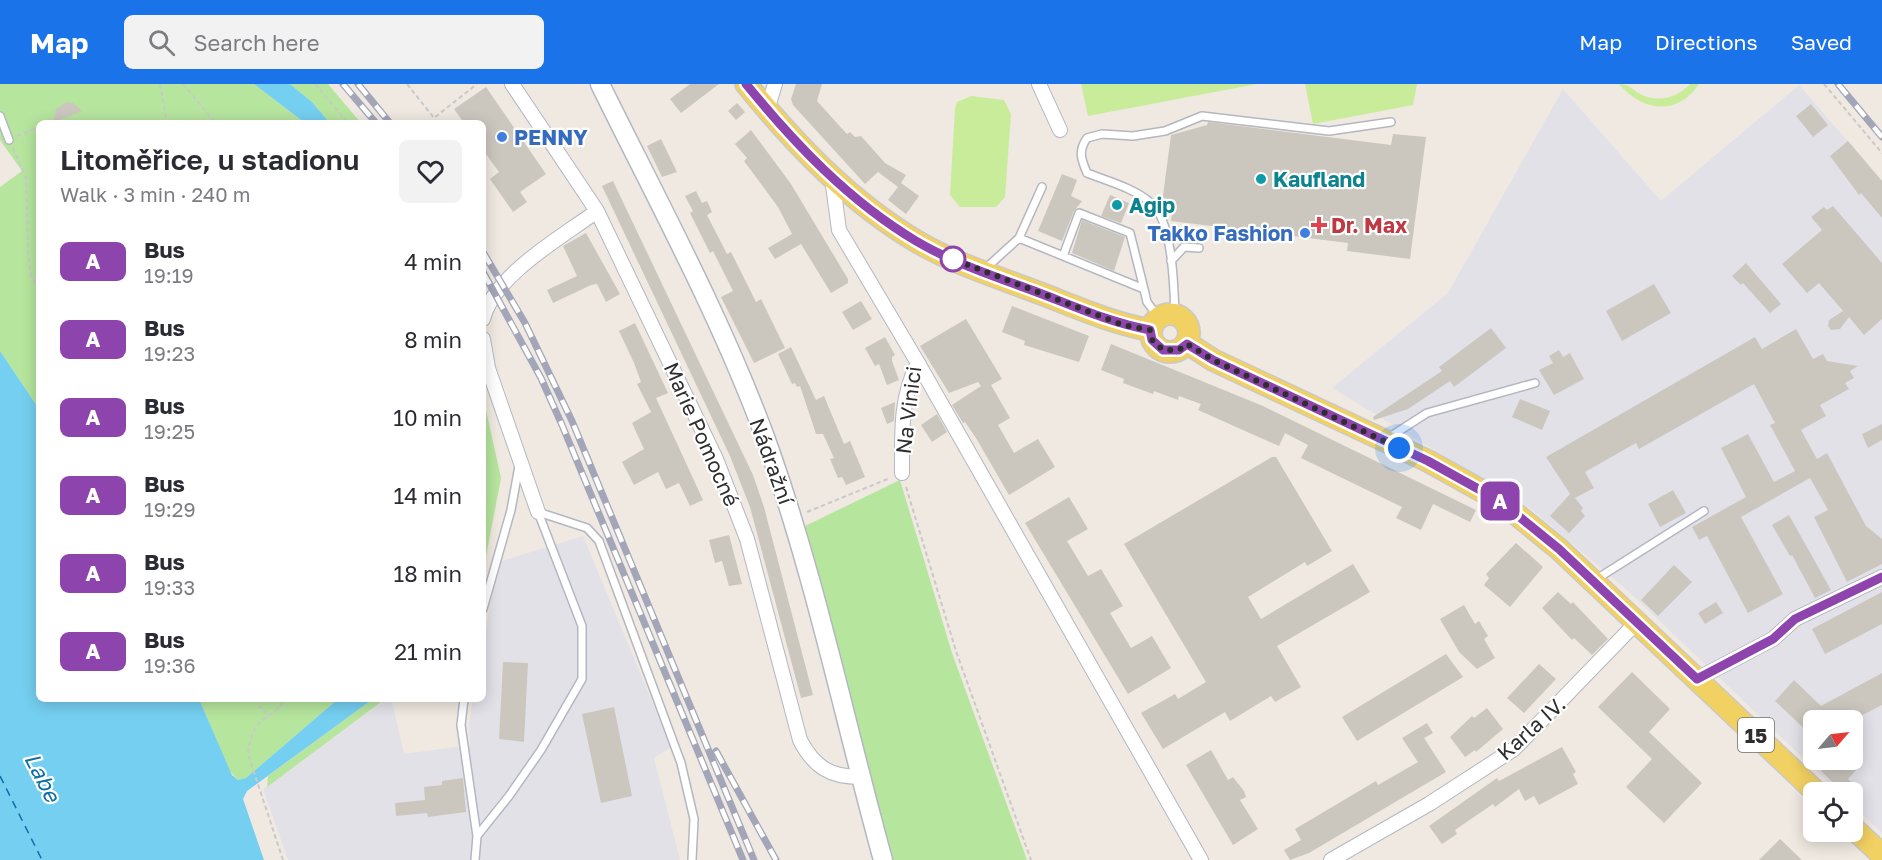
<!DOCTYPE html>
<html lang="en">
<head>
<meta charset="utf-8">
<style>
	body { margin:0; font-family:"Golos Text",sans-serif; background:#f2f2f3; color:#2b2b33; height:100vh; display:flex; flex-direction:column; font-size:22px; white-space:nowrap }
	* { box-sizing:border-box; margin:0 }
	p { font-size:20px; color:#7c7c81 }
	.icon { flex:none; width:33px; height:33px; fill:none; stroke:currentColor; stroke-width:2; stroke-linecap:round; stroke-linejoin:round }
	.map { position:relative; flex:1; overflow:hidden }
	.side { position:absolute; left:36px; top:36px; width:450px; height:582px; display:flex; flex-direction:column; background:#fff; border-radius:9px; box-shadow:0 3px 15px #0003 }
	.side>* { flex:none }
	.badge { padding:0 12px; border-radius:9px; font-size:21px; line-height:39px }
	.needle { width:39px; rotate:62deg }
	.buttons { position:absolute; left:1803px; top:626px; display:grid; gap:12px }
	.buttons a { display:grid; place-items:center; width:60px; height:60px; border-radius:9px; background:#fff; box-shadow:0 3px 15px #0003; font-size:30px }
	.you { position:absolute; width:30px; height:30px; margin:-15px; border:4px solid #fff; border-radius:50%; background:#1a73e8; box-shadow:0 0 0 9px #1a73e833 }
	.map>.badge { position:absolute; translate:-50% -50%; box-shadow:0 0 0 3px #fff }
	.round { display:grid; place-items:center; flex:none; width:63px; height:63px; border-radius:9px; background:#f2f2f3 }
	.headline { display:flex; align-items:center; justify-content:space-between; height:102px; padding:0 24px }
	h1 { font-size:28px; font-weight:600; line-height:45px }
	ul { padding:0; list-style:none }
	li { display:flex; align-items:center; gap:18px; height:78px; padding:0 24px }
	li div { flex:1 }
	li b { display:block; font-size:22px }
	li em { font-style:normal }
	li .badge { min-width:66px; font-weight:700; text-align:center }
	header { display:flex; align-items:center; gap:36px; box-sizing:border-box; height:84px; padding:0 30px; background:#1a73e8; color:#fff }
	header strong { font-size:28px }
	nav { display:flex; gap:33px; margin-inline-start:auto; font-size:21px }
	.search { width:420px; height:54px; background:#f2f2f3; display:flex; align-items:center; gap:15px; box-sizing:border-box; padding:0 21px; border-radius:9px; color:#7c7c81; font-size:22px }
	.map>svg:first-child { display:block }
	.industrial { fill:#e3e1e8; fill-rule:evenodd }
	.green { fill:#b6e59e }
	.pitch { fill:#c9ec9a }
	.water { fill:#75cff0 }
	.lines { fill:none; stroke-linecap:round; stroke-linejoin:round }
	.ferry { stroke:#0d6fa3; stroke-width:1.5; stroke-dasharray:8 6; stroke-linecap:butt }
	.building { fill:#cbc7bf }
	.lane-casing { stroke:#b4b7c1; stroke-width:10 }
	.street-casing { stroke:#b4b7c1; stroke-width:16 }
	.secondary-casing { stroke:#b4b7c1; stroke-width:21 }
	.primary-casing { stroke:#c9c9c9; stroke-width:24 }
	.path { stroke:#c9c9c9; stroke-width:2; stroke-dasharray:4.5 3; stroke-linecap:butt }
	.lane { stroke:#fff; stroke-width:7 }
	.street { stroke:#fff; stroke-width:14 }
	.secondary { stroke:#fff; stroke-width:18 }
	.primary { stroke:#f2d163; stroke-width:21 }
	.rail-casing { stroke:#a3a6b8; stroke-width:7 }
	.rail { stroke:#fff; stroke-width:4.5; stroke-dasharray:14; stroke-linecap:butt }
	.line-casing { stroke:#fff; stroke-width:14 }
	.line { stroke:#8e44ad; stroke-width:9 }
	.walk { stroke:#2e2e2e; stroke-width:6; stroke-dasharray:0 10.8 }
	.shop-dot { fill:#3f7fe0; stroke:#fff; stroke-width:2 }
	.culture-dot { fill:#0f9aa8; stroke:#fff; stroke-width:2 }
	.health-dot { fill:#e0444e; stroke:#fff; stroke-width:2 }
	.stop-dot { fill:#fff; stroke:#8e44ad; stroke-width:3 }
	.labels { text-anchor:middle; dominant-baseline:central; stroke-width:4.5; stroke-linejoin:round; paint-order:stroke }
	.shield { fill:#fff; stroke:#6d6d6d; stroke-width:1.5 }
	.shield-label { font-size:20px; font-weight:bold; fill:#2e2e2e }
	.shop-label { font-size:21px; font-weight:bold; fill:#366cbe; stroke:#fff; text-anchor:start }
	.culture-label { font-size:21px; font-weight:bold; fill:#0d838f; stroke:#fff; text-anchor:start }
	.health-label { font-size:21px; font-weight:bold; fill:#be3a42; stroke:#fff; text-anchor:start }
	.street-label { font-size:21px; fill:#2e2e2e; stroke:#fff }
	.water-label { font-size:22px; font-style:italic; fill:#0d6fa3; stroke:#fff }
</style>
</head>
<body>
<header>
<strong>Map</strong>
<div class="search"><svg class="icon" aria-label="search" viewBox="0 0 24 24"><circle cx="10" cy="10" r="6"/><path d="M15 15l6 6"/></svg>Search here</div>
<nav><a>Map</a><a>Directions</a><a>Saved</a></nav>
</header>
<div class="map">
<svg width="1882" height="776" viewBox="0 0 1882 776">
	<rect width="100%" height="100%" fill="#efe9e1"/>
	<path class="industrial" d="M1799,1L1882,97V749L1853,721L1852,708H1839L1628,507L1530,424L1332,304L1448,209L1563,5L1661,117ZM1814,636H1852V675H1814Z
		M583,452L671,663L654,674L680,776H288L263,705L382,618H392L404,670L470,661L469,640L473,615H483V562L498,478Z"/>
	<path class="green" d="M0,0H254L305,39H39V325L0,267V103L22,87L0,56Z
		M290,0H328L361,39H330L312,18Z
		M483,312L501,394L483,488Z
		M900,396L952,569L1027,776H891L805,442Z
		M199,615H338L246,694L238,696L230,687Z
		M373,615H402L381,618L267,703L268,692Z"/>
	<path class="pitch" d="M1081,0H1257L1088,32Z
		M1305,0H1417L1413,21L1313,40Z
		M1619,0C1630,0 1631,5 1640,10C1658,19 1677,14 1690,0H1699C1677,33 1642,27 1619,0Z
		M971,12L1004,16L1011,30L1005,113L996,123H960L950,111L955,25L957,18Z"/>
	<path class="water" d="M254,0H290L312,18L330,39H305Z
		M0,267L39,325V615H199L232,691L238,696L246,694L338,615H373L247,707L243,715L264,776H0Z"/>
	<g class="lines">
		<path class="ferry" d="M0,692L42,776"/>
	</g>
	<path class="building" d="M690,0H719L681,29L670,15Z
		M796,0H822L817,17L836,38L847,50L850,48L855,53L861,52L885,79L906,91L901,99L919,112L906,130L888,116L898,103L878,88L865,100L793,21L791,15Z
		M486,3L546,90L520,108L527,118L513,128L490,95L499,88L483,66V39H464L454,25Z
		M66,18L73,19L82,27L53,39L56,25Z
		M737,19L745,28L736,36L728,27Z
		M1811,20L1828,41L1813,53L1796,32Z
		M1208,38L1391,61L1393,50L1426,53L1410,175L1347,167L1348,159L1171,137L1173,120L1162,119L1171,51L1207,41Z
		M751,46L791,100L848,195V199L831,209L801,160L775,175L768,164L792,150L778,123L744,77L747,74L735,60Z
		M661,55L677,88L662,93L647,62Z
		M1848,57L1882,97V134L1861,109L1859,111L1830,72Z
		M1062,90L1077,96L1071,112L1082,117L1074,127L1062,157L1038,147Z
		M613,97L753,391L764,423L813,611L801,614L750,423L730,372L602,102Z
		M696,107L702,119L707,117L712,128L707,131L727,170L731,168L756,218L761,215L785,264L754,279L721,213L733,207L713,167L710,169L690,129L693,127L685,112Z
		M1110,111L1129,119L1121,139L1101,132Z
		M1833,122L1882,179V235L1864,251L1849,233L1840,245L1831,246L1828,242L1829,236L1843,227L1819,199L1807,209L1782,180L1822,146L1811,133L1824,123L1827,126Z
		M1082,136L1125,153L1114,187L1072,169Z
		M586,149L620,210L606,218L597,200L591,201L553,219L547,206L577,192L563,162Z
		M1746,179L1781,220L1770,229L1743,199L1741,201L1732,192Z
		M1654,200L1671,229L1622,257L1606,227Z
		M861,217L872,235L853,246L842,228Z
		M1012,222L1089,252L1079,278L1024,261L1025,257L1002,248Z
		M966,235L1002,295L991,301L1010,334L998,341L1014,369L1038,355L1055,383L1009,411L976,354L965,338L963,339L952,321L981,302L978,298L949,309L920,262Z
		M635,239L668,309L656,314L703,416L690,422L679,399L666,405L658,388L634,401L622,378L644,365L632,339L651,328L637,300L641,298L634,279L619,247Z
		M1491,244L1506,264L1454,303L1450,297L1408,325L1374,336L1373,333L1442,287L1439,283Z
		M1796,245L1813,275L1823,270L1827,277L1858,282L1850,287L1854,294L1845,299L1849,305L1820,321L1826,332L1801,346L1817,375L1827,369L1866,442L1882,455V480L1847,498L1814,433L1828,426L1810,394L1741,433L1783,510L1748,529L1707,452L1699,456L1692,443L1746,413L1721,364L1748,350L1774,398L1795,387L1770,341L1775,339L1754,300L1639,365L1636,359L1585,388L1594,404L1575,414L1583,424L1581,427L1585,432L1569,449L1550,432L1570,410L1546,373L1755,253L1762,265Z
		M885,253L895,271L892,273V277L899,296L887,301L879,280L875,282L865,264Z
		M1111,260L1263,322L1476,426L1470,438L1433,420L1421,446L1396,434L1402,423L1301,374L1308,361L1285,349L1279,362L1198,326L1201,320L1179,312L1178,316L1154,307L1153,310L1123,299L1124,295L1101,286Z
		M791,263L816,316L824,312L844,360L850,357L865,393L846,401L842,393L838,394L830,375L834,374L823,350H816L800,302L797,303L795,299L792,300L778,270Z
		M1559,266L1563,273L1570,269L1584,295L1554,311L1539,286L1553,279L1549,272Z
		M1520,315L1550,327L1542,346L1512,333Z
		M895,318L894,337L887,340L881,324Z
		M937,330L947,348L932,358L921,341Z
		M1882,340V356L1868,364L1862,350Z
		M1272,373H1276L1332,467L1307,482L1305,478L1248,513L1261,535L1353,480L1370,508L1277,562L1301,603L1275,618L1271,612L1230,637L1225,628L1163,665L1141,629L1175,610L1178,615L1206,598L1124,460Z
		M1673,406L1686,429L1660,443L1648,420Z
		M1069,413L1088,445L1067,457L1088,492L1101,485L1123,522L1110,529L1131,564L1152,552L1171,584L1128,610L1025,439Z
		M1789,431L1831,506L1815,514L1792,471L1790,472L1772,441Z
		M729,451L742,500L729,502L722,477L715,479L709,456Z
		M1516,459L1543,483L1510,523L1484,501L1489,494L1486,490Z
		M1674,481L1692,498L1658,532L1641,516Z
		M1558,508L1571,520L1573,518L1608,555L1592,571L1574,554L1572,556L1542,524Z
		M1882,508V540L1825,570L1812,545Z
		M1716,518L1723,529L1705,540L1698,529Z
		M1464,521L1475,540L1479,537L1488,552L1484,555L1495,574L1477,585L1459,568L1440,535Z
		M1446,570L1463,593L1357,657L1342,633Z
		M503,578L528,579L524,658L499,655Z
		M1539,580L1556,595L1524,629L1507,614Z
		M1632,588L1670,625L1649,648L1702,699L1664,739L1626,703L1652,675L1598,623Z
		M1882,589V621L1853,636H1814V654L1775,617L1794,596L1821,622Z
		M614,623L632,712L601,719L582,630Z
		M1487,624L1503,645L1476,668L1475,666L1465,673L1450,653L1472,632L1474,634Z
		M1427,639L1433,649L1424,654L1446,688L1309,769L1290,776L1284,766L1301,756L1295,745L1376,697L1378,701L1418,678L1402,654Z
		M1562,663L1576,688L1573,690L1578,700L1539,721L1534,712L1525,717L1519,705L1495,723L1493,720L1455,746L1457,750L1442,760L1429,742L1497,694L1499,697Z
		M1211,666L1228,696L1233,693L1244,707L1246,713L1240,716L1258,745L1233,761L1186,681Z
		M1831,675H1844L1856,686L1848,695L1851,698L1842,707L1821,687Z
		M463,694L466,728L428,733L427,729L396,732L395,719L425,716L424,703L442,701V697Z
		M1780,755L1802,776H1759Z"/>
	<g class="lines">
		<g class="lane-casing">
			<path id="lane" d="M0,32L9,56
				M1019,154L1144,205L1147,218L1159,234
				M1063,172L1079,129L1130,149L1144,205
				M1171,177L1184,163L1199,164
				M985,185L1019,154L1042,103
				M1175,232C1174,204 1173,137 1151,119C1134,104 1107,97 1087,89C1081,75 1078,67 1087,54L1102,50L1133,52L1165,47L1202,32L1329,47L1391,38
				M1388,354L1427,329L1535,299
				M538,428L587,444L599,457L681,679L694,735L692,776
				M1595,496L1704,427
				M483,525L511,426L519,382
				M464,615L461,641L477,752
				M475,776L477,752L509,712L541,666L582,595V542L538,428"/>
		</g>
		<g class="street-casing">
			<path id="street" d="M512,0L597,127L716,375L747,455L800,656C814,683 830,693 860,693
				M1039,0L1060,46
				M767,26L775,0
				M832,94L839,146L918,279L1201,776
				M483,235C494,191 562,153 597,127
				M483,255L488,284L538,428
				M902,389C902,350 900,314 918,279
				M1697,595L1773,555L1795,535L1882,493
				M1331,776L1429,720L1514,665L1637,538"/>
		</g>
		<g class="secondary-casing">
			<path id="secondary" d="M600,0C657,116 720,231 765,353C815,491 844,635 883,776"/>
		</g>
		<g class="primary-casing">
			<path id="primary" d="M746,0C795,60 849,117 916,157C955,180 1000,194 1042,210C1078,224 1112,239 1150,246
				M1151 249a19 19 0 1 1 38 0a19 19 0 1 1-38 0Z
				M1187,259L1213,276L1428,377L1500,417L1559,465L1816,708
				M1852,743L1882,771"/>
		</g>
		<path class="path" d="M160,0L167,39
			M183,0L216,39
			M315,0L348,39
			M407,0L434,34L477,0
			M1824,0L1882,69
			M48,39H54
			M17,52L39,43
			M13,64L26,94L28,170L31,191L39,206
			M906,403L956,567L1031,776
			M807,428L890,394
			M256,615L259,622L266,629
			M283,776L248,670C251,633 269,638 286,615"/>
		<use href="#lane" class="lane"/>
		<use href="#street" class="street"/>
		<use href="#secondary" class="secondary"/>
		<use href="#primary" class="primary"/>
		<g class="rail-casing">
			<path id="rail" d="M343,0L376,39
				M358,0L390,39
				M1838,0L1882,53
				M483,168L525,239L572,337L754,776
				M483,188L541,294L562,341L743,776
				M716,667L776,776"/>
		</g>
		<use href="#rail" class="rail"/>
	</g>
	<g class="lines">
		<g class="line-casing">
			<path id="line" d="M746,0C795,60 849,117 916,157C955,180 1000,194 1042,210C1078,224 1112,239 1150,246L1152,256L1163,266H1179L1187,260L1213,276L1428,377L1500,417L1559,465L1697,595L1773,555L1795,535L1882,493"/>
		</g>
		<use href="#line" class="line"/>
		<path class="walk" d="M953,175L950,174L1123,241L1150,246L1152,256L1163,266H1179L1187,260L1213,276L1399,364"/>
	</g>
	<g class="shop-dot">
		<circle cx="502" cy="53" r="6"/>
		<circle cx="1305" cy="149" r="6"/>
	</g>
	<g class="culture-dot">
		<circle cx="1261" cy="95" r="6"/>
		<circle cx="1117" cy="121" r="6"/>
	</g>
	<path class="health-dot" d="M1316 132h6v6h6v6h-6v6h-6v-6h-6v-6h6z"/>
	<circle class="stop-dot" cx="953" cy="175" r="12"/>
	<g class="labels">
		<rect class="shield" x="1738" y="634" width="36" height="34" rx="4.5"/>
		<g class="shield-label">
			<text x="1756" y="651">15</text>
		</g>
		<g class="shop-label">
			<text x="514" y="53">PENNY</text>
			<text x="1293" y="149" text-anchor="end">Takko Fashion</text>
		</g>
		<g class="culture-label">
			<text x="1273" y="95">Kaufland</text>
			<text x="1129" y="121">Agip</text>
		</g>
		<g class="health-label">
			<text x="1331" y="141">Dr. Max</text>
		</g>
		<g class="street-label">
			<text transform="translate(908 326) rotate(-83)">Na Vinici</text>
			<text transform="translate(702 350) rotate(66)">Marie Pomocné</text>
			<text transform="translate(772 377) rotate(70)">Nádražní</text>
			<text transform="translate(1531 644) rotate(-42)">Karla IV.</text>
		</g>
		<g class="water-label">
			<text transform="translate(43 693) rotate(63)">Labe</text>
		</g>
	</g>
</svg>
<div class="buttons">
<a><svg class="needle" viewBox="-14 -14 28 28"><path d="M0-13l5 13h-10z" fill="#e53935"/><path d="M0 13l5-13h-10z" fill="#7c7c81"/></svg></a>
<a><svg class="icon" aria-label="locate" viewBox="0 0 24 24"><circle cx="12" cy="12" r="6"/><path d="M12 2v4M12 18v4M2 12h4M18 12h4"/></svg></a>
</div>
<div class="you" style="left:1399px;top:364px"></div>
<b class="badge" style="left:1500px;top:417px;background:#8e44ad;color:#fff">A</b>
<section class="side">
<div class="headline"><div><h1>Litoměřice, u stadionu</h1><p>Walk · 3 min · 240 m</p></div><a class="round"><svg class="icon" aria-label="heart" viewBox="0 0 24 24"><path d="M12 20l-8-8c-3-5 5-10 8-4 3-6 11-1 8 4z"/></svg></a></div>
<ul>
<li><span class="badge" style="background:#8e44ad;color:#fff">A</span><div><b>Bus</b><p>19:19</p></div><em>4 min</em></li>
<li><span class="badge" style="background:#8e44ad;color:#fff">A</span><div><b>Bus</b><p>19:23</p></div><em>8 min</em></li>
<li><span class="badge" style="background:#8e44ad;color:#fff">A</span><div><b>Bus</b><p>19:25</p></div><em>10 min</em></li>
<li><span class="badge" style="background:#8e44ad;color:#fff">A</span><div><b>Bus</b><p>19:29</p></div><em>14 min</em></li>
<li><span class="badge" style="background:#8e44ad;color:#fff">A</span><div><b>Bus</b><p>19:33</p></div><em>18 min</em></li>
<li><span class="badge" style="background:#8e44ad;color:#fff">A</span><div><b>Bus</b><p>19:36</p></div><em>21 min</em></li>
</ul>
</section>
</div>
</body>
</html>
